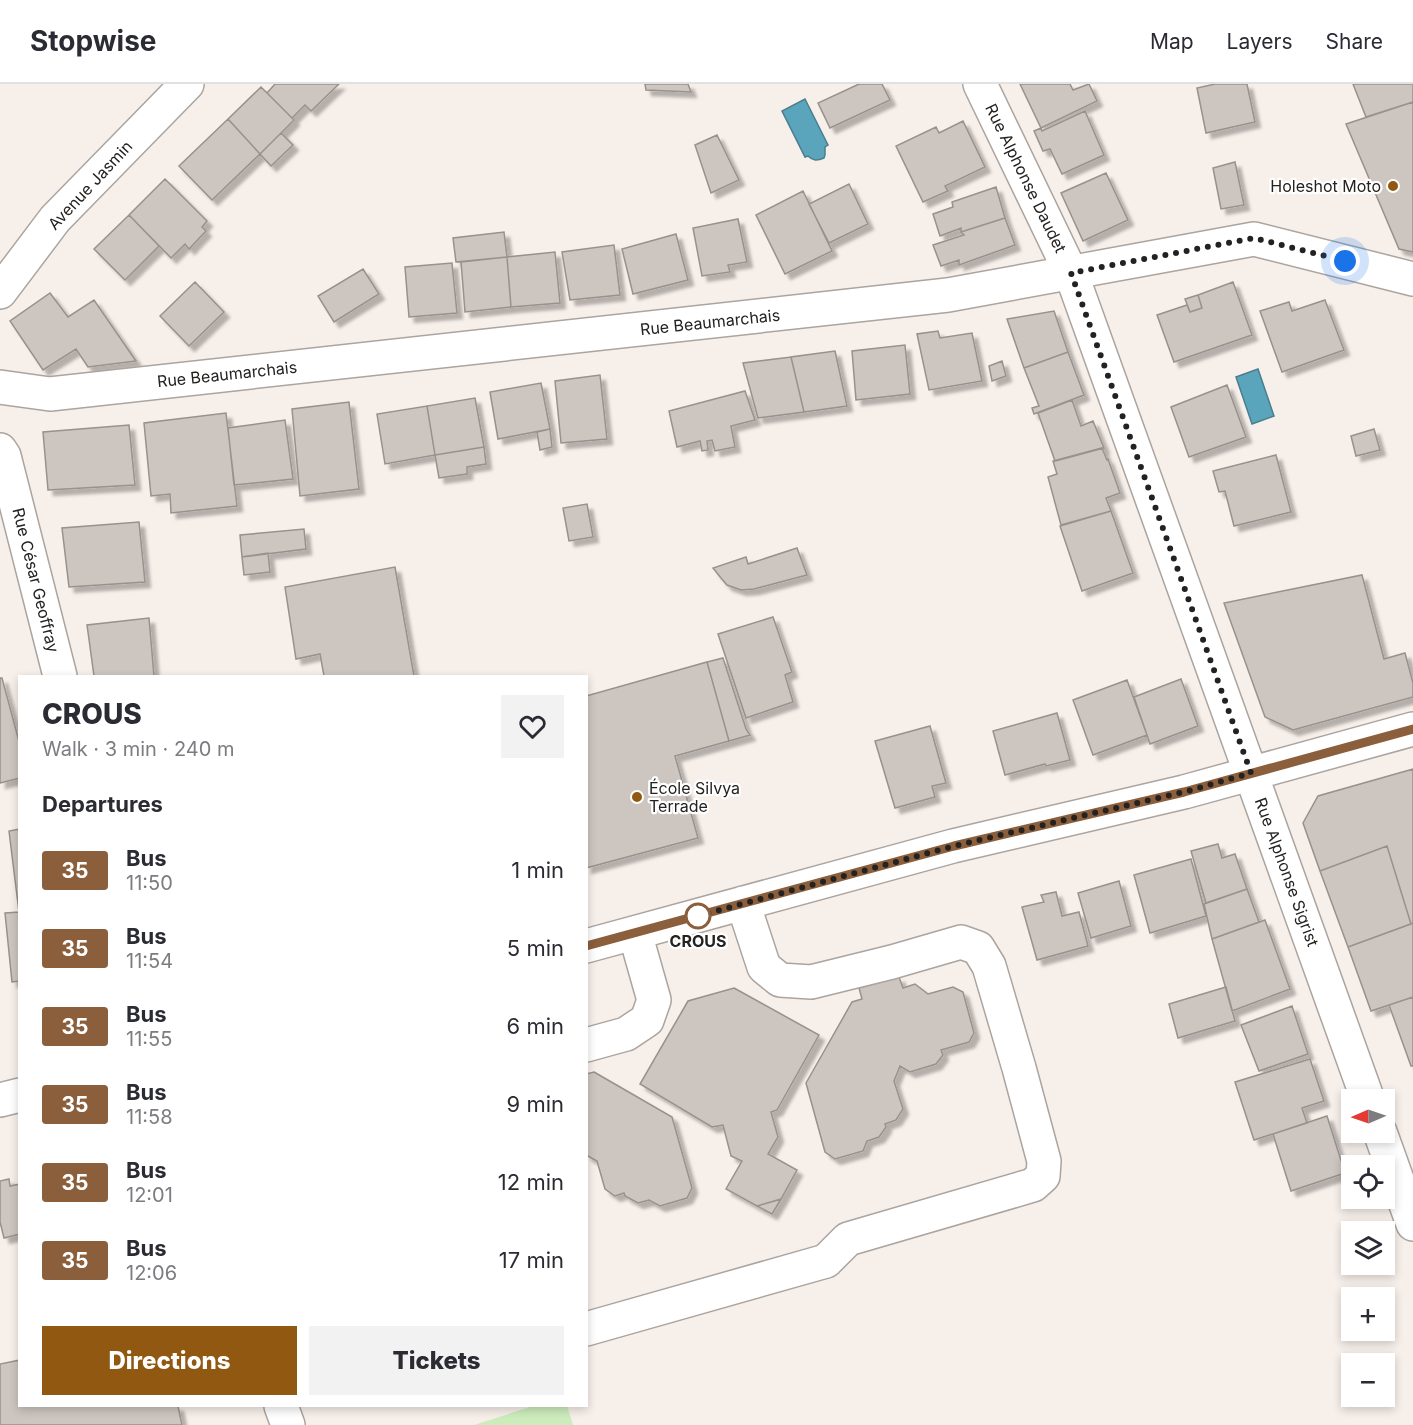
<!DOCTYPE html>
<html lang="en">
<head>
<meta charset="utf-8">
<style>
	body { margin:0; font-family:Inter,sans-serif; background:#f2f2f3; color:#2b2b33; height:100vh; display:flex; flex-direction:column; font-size:22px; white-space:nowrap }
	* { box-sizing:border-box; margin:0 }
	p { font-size:20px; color:#7c7c81 }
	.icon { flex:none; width:33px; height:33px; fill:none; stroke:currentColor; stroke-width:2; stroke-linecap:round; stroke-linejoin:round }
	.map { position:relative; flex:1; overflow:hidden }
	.sheet { position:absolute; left:18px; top:591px; width:570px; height:732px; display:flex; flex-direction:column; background:#fff; border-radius:0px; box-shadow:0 3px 9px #0003 }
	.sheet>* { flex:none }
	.badge { padding:0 12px; border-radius:4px; font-size:21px; line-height:39px }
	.needle { width:39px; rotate:268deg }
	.buttons { position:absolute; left:1341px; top:1005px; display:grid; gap:12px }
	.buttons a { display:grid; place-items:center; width:54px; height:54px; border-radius:0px; background:#fff; box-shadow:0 3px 9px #0003; font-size:30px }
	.you { position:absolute; width:30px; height:30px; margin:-15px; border:4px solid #fff; border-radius:50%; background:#1a73e8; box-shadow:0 0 0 9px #1a73e833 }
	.map>.badge { position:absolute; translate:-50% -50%; box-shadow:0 0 0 3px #fff }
	h2 { padding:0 24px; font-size:22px; line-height:54px }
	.round { display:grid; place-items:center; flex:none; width:63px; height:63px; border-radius:0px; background:#f2f2f3 }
	.summary { display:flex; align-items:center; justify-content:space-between; height:102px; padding:0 24px }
	h1 { font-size:28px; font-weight:800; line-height:45px }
	.primary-button { display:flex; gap:12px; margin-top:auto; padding:12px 24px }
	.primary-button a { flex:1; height:69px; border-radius:0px; background:#905810; color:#fff; font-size:24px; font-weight:800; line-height:69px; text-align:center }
	.primary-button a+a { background:#f2f2f3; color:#2b2b33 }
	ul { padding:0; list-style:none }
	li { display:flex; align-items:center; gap:18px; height:78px; padding:0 24px }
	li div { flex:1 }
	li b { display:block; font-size:22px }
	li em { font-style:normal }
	li .badge { min-width:66px; font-weight:700; text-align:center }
	header { display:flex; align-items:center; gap:36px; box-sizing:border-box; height:84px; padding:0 30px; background:#fff; border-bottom:2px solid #e1e1e2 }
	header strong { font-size:28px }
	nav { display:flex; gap:33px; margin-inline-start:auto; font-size:21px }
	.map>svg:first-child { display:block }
	.green { fill:#cdecbc }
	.water { fill:#5aa5bc; stroke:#4a7e8d; stroke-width:1.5 }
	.building { fill:#ccc5c0; stroke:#98918c; stroke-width:1.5; filter:url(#shadow) }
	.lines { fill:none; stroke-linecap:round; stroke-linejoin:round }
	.minor-casing { stroke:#aba49f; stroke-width:36 }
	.minor { stroke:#fff; stroke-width:33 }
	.line-casing { stroke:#fff; stroke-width:14 }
	.line { stroke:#8b5e3c; stroke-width:9 }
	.walk { stroke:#242220; stroke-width:6; stroke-dasharray:0 10.8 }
	.poi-dot { fill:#905810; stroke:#fff; stroke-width:2 }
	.stop-dot { fill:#fff; stroke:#8b5e3c; stroke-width:3 }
	.labels { text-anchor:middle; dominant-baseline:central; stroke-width:4.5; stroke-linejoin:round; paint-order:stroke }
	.street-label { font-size:16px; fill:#242220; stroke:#fff }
	.poi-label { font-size:16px; fill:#242220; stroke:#fff; text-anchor:end }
	.stop-label { font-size:16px; font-weight:bold; fill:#242220; stroke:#fff }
</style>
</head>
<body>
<header>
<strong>Stopwise</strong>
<nav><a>Map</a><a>Layers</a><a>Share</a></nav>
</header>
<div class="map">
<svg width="1413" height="1341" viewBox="0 0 1413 1341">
	<defs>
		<filter id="shadow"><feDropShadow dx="5.5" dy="5.5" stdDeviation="1.5" flood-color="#0004"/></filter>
	</defs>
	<rect width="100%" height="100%" fill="#f7efea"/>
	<path class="green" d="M533,1322H567L573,1341H474Z"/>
	<path class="water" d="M805,15L828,61L825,63V71L824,74C817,77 813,77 808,72L805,73L782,27Z
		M1258,285L1274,332L1252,340L1236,293Z"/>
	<path class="building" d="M275,0H339L311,27L305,21L292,34L267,9Z
		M645,0H688L691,8L646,6Z
		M859,0H882L890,16L830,44L818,19Z
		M1020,0H1070L1073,6L1089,0L1097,17L1041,44Z
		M1215,0H1247L1255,38L1206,49L1197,4Z
		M1353,0H1413V18L1366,33Z
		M261,3L294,36L260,70L228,35Z
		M1413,18V168L1399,165L1346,40Z
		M1085,27L1104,71L1062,90L1050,65L1043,67L1034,47L1041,44L1042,47Z
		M228,35L260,70L212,116L179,82Z
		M963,37L985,83L945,102L948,107L923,118L896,62L936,43L939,49Z
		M281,49L293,61L271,82L260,70Z
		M717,51L739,96L711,109L695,61Z
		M1235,78L1244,121L1221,125L1213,84Z
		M1106,89L1128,136L1083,157L1061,109Z
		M165,95L207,137L202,143L206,147L189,165L185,160L171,174L129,131Z
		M849,100L868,140L829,159L809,120Z
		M996,103L1005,134L961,148V144L940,152L933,130L953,123L952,118Z
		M803,107L832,167L785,190L756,131Z
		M129,131L159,162L125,196L94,165Z
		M1005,134L1015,161L959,181V176L941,182L933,161L964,151L961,148Z
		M738,135L747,178L728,181L730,188L702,192L693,144Z
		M504,148L507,173L456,178L453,154Z
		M676,150L688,196L633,210L622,165Z
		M614,161L620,211L570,216L562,168Z
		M555,168L560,219L511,223L507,173Z
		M507,173L511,223L465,228L461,178Z
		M452,179L457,229L409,233L405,183Z
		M363,185L379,210L334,238L318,212Z
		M195,198L224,228L189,262L160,232Z
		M1233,198L1252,251L1174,278L1157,231L1187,221L1190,228L1202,224L1198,211Z
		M50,209L68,233L94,216L136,277L88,283L76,265L43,286L10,237Z
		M1198,211L1202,224L1190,228L1185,215Z
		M1325,216L1344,266L1282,288L1260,227L1289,218L1292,227Z
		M1054,227L1068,268L1024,284L1007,235Z
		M938,247L940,254L972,249L982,297L929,306L917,250Z
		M905,261L910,310L856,316L852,267Z
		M835,267L847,322L804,328L791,273Z
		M1068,268L1084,311L1034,330L1032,324L1039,322L1024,284Z
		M791,273L804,328L758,334L743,279Z
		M1002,277L1006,292L992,297L989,282Z
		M600,291L607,355L561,359L555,297Z
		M541,299L550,345L498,355L490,308Z
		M1227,301L1246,353L1189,373L1171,323Z
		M745,307L755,336L731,342L735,363L715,367L712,356L707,357L708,366L702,367L700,357L677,363L669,327Z
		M475,314L484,363L435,371L427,322Z
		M1072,316L1081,342L1093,337L1104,364L1055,377L1038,329Z
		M349,318L359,405L300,412L292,325Z
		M427,322L435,371L385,380L377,330Z
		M226,329L237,422L171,429L170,410L151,412L144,339Z
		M285,336L293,395L234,401L228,344Z
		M129,341L135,401L48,406L43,348Z
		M550,345L552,363L540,366L537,348Z
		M1374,345L1380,366L1356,372L1351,352Z
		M484,363L486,380L467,383V390L439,394L435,371Z
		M1102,364L1107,376L1108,375L1120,409L1106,414L1111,427L1061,441L1048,393L1057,390L1053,377Z
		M1276,371L1291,428L1234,442L1225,407L1219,408L1213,387Z
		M587,420L593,453L569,457L563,424Z
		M1111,427L1133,489L1082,507L1060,442Z
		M139,438L145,498L69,503L62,444Z
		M304,445L306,465L242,473L240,451Z
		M797,464L807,491L754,505L741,506L727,501L721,494L713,484L746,473L748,480Z
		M268,469L270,488L244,491L242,473Z
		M395,483L414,592H324L320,570L296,575L285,503Z
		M1362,491L1384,575L1405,569L1413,599V613L1293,646L1265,633L1224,519Z
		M773,533L792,588L785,591L793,618L746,634L718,550Z
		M149,534L154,592H94L87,541Z
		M723,574L746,645L750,651L729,657L707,578Z
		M707,578L729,657L675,672L698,754L586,784V612Z
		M0,594H2L20,661V694L0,699Z
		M1181,595L1198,642L1150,660L1134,613Z
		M1127,596L1147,651L1093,671L1073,616Z
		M1057,629L1070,676L1046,682L1045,680L1005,691L993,647Z
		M930,642L946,699L932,702L935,713L895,724L875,657Z
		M1413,685V839L1411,840L1387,762L1320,787L1303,739L1318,712Z
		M20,745V828H19L9,747Z
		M1218,760L1222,774L1235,770L1247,805L1206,819L1191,767Z
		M1387,762L1411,840L1348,863L1320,787Z
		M1191,775L1206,832L1150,849L1134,791Z
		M1119,797L1131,842L1091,854L1078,809Z
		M1247,805L1259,838L1212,855L1204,820Z
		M1056,808L1062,832L1079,828L1088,862L1037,876L1022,823L1044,818L1041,811Z
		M19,828L20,897L12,898L5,829Z
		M1265,836L1290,905L1232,927L1212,855Z
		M1413,839V913L1371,927L1348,863Z
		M899,893L903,904L915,900L928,910L953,903L963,908L974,949L969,958L941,966L943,971L936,980L910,988L900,982L894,997L903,1025L896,1036L885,1040L886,1043L879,1053L867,1057L863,1067L835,1075L825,1068L806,999L852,918L862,915L859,904Z
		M1226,903L1235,937L1178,954L1169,920Z
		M734,904L819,951L777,1026L771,1028L778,1053L768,1070L797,1086L781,1115L757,1122L726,1105L742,1077L731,1072L723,1041L712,1043L640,1000L688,917Z
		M1413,913V982H1411L1389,921Z
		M1292,922L1308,970L1259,987L1241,941Z
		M1310,975L1324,1017L1302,1024L1307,1039L1254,1056L1235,998Z
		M594,988L672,1033L692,1104L687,1114L660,1122L649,1116L638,1119L625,1112L624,1109L615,1112L605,1105L597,1077L586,1071V990Z
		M1327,1032L1345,1089L1291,1107L1273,1050Z
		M9,1095L10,1102L20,1100V1150L4,1154L0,1138V1097Z
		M781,1115L772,1130L757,1122Z
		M20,1276V1322H178L182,1341H0V1280Z"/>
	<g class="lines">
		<g class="minor-casing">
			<path id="minor" d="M980,0L1071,189L1368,1016
				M0,208L55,135L187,0
				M0,303L50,310L948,211L1254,155L1413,195
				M0,366L4,372L60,592
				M586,862L953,762L1184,708L1413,645
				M586,961L626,950L647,936L654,916L635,849
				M0,1016L20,1011
				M1380,1048L1413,1140
				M586,1245L826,1177L848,1155L1033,1101L1043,1092L1044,1077L1019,984L989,882L978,864L961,858L892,878L811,898L780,896L764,883L743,819
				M281,1322L288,1341"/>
		</g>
		<use href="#minor" class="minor"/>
	</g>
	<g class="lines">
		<g class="line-casing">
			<path id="line" d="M586,862L954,762L1184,708L1413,645"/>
		</g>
		<use href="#line" class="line"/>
		<path class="walk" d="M698,832L954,762L1184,708L1251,689L1071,189L1254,154L1345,177"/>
	</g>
	<g class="poi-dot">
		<circle cx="1393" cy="102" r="6"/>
		<circle cx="637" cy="713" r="6"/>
	</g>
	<circle class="stop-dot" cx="698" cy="832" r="12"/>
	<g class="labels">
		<g class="street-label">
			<text transform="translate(1026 94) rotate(64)">Rue Alphonse Daudet</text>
			<text transform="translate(90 101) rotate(-47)">Avenue Jasmin</text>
			<text transform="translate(710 238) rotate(-6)">Rue Beaumarchais</text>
			<text transform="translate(227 290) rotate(-6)">Rue Beaumarchais</text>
			<text transform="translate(36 496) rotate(76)">Rue César Geoffray</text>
			<text transform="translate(1287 788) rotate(70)">Rue Alphonse Sigrist</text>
		</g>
		<g class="poi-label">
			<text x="1381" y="102">Holeshot Moto</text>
			<text x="649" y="704" text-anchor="start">École Silvya<tspan x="649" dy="18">Terrade</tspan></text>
		</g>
		<g class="stop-label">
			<text x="698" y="857">CROUS</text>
		</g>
	</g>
</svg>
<div class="buttons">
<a><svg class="needle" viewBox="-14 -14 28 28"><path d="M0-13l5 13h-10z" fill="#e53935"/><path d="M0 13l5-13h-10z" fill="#7c7c81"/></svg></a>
<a><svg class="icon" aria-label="locate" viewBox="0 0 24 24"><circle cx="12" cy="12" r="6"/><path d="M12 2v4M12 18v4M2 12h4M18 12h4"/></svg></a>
<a><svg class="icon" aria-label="layers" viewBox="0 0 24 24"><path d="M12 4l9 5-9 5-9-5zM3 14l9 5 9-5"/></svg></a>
<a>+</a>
<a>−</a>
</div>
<div class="you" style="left:1345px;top:177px"></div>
<section class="sheet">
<div class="summary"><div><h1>CROUS</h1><p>Walk · 3 min · 240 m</p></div><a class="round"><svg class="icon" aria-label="heart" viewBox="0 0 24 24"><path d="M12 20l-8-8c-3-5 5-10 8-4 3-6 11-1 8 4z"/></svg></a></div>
<h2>Departures</h2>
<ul>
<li><span class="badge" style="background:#8b5e3c;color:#fff">35</span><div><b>Bus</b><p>11:50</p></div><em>1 min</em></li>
<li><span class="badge" style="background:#8b5e3c;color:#fff">35</span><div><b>Bus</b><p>11:54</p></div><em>5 min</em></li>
<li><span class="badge" style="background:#8b5e3c;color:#fff">35</span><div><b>Bus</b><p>11:55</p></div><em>6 min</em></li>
<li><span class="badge" style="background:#8b5e3c;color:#fff">35</span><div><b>Bus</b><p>11:58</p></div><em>9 min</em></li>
<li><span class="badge" style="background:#8b5e3c;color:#fff">35</span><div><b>Bus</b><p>12:01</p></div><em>12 min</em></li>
<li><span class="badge" style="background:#8b5e3c;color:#fff">35</span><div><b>Bus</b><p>12:06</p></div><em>17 min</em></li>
</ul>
<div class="primary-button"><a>Directions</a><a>Tickets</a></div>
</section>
</div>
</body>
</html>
